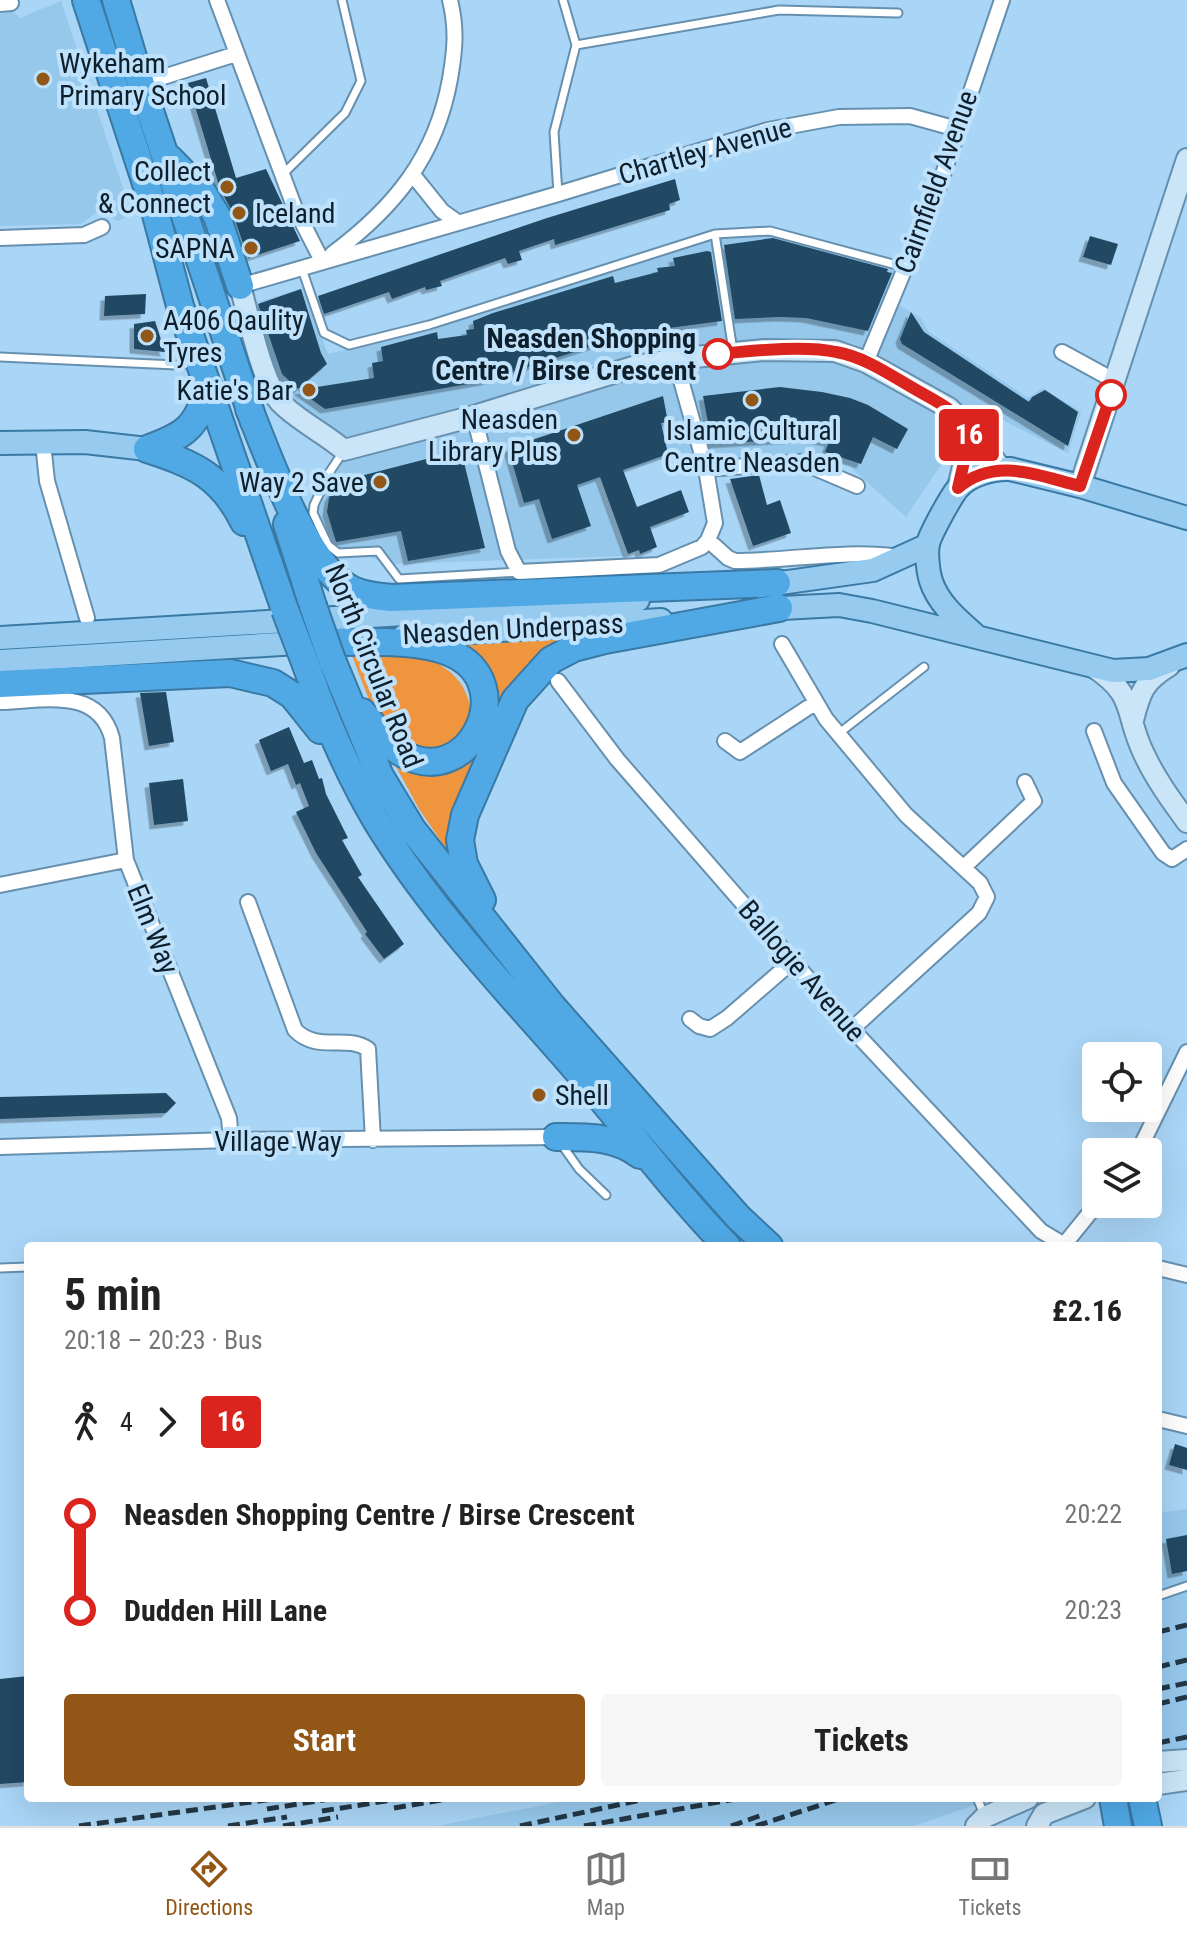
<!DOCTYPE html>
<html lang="en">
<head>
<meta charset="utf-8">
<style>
	body { margin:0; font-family:"Roboto Condensed",sans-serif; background:#f6f6f6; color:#222; height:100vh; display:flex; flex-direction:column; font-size:30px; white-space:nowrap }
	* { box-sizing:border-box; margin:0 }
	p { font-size:26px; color:#767676 }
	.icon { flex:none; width:44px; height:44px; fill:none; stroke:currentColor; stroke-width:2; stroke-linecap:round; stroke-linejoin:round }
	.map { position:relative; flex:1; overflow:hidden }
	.details { position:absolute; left:24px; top:1242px; width:1138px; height:560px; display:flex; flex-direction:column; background:#fff; border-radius:8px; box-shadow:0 8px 32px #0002 }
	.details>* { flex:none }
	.badge { padding:0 16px; border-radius:6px; font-size:28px; line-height:52px }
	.controls { position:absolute; left:1082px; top:1042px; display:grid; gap:16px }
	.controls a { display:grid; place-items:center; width:80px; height:80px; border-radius:8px; background:#fff; box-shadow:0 8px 32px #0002; font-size:40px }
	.map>.badge { position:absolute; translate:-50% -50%; box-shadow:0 0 0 4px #fff }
	.legs { display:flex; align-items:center; gap:12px; height:88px; padding:0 40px; font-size:26px }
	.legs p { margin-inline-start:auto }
	.summary { display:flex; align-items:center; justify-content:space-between; height:136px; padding:0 40px }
	h1 { font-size:44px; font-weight:700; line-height:60px }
	.button { display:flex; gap:16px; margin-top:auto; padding:16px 40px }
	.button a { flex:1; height:92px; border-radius:8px; background:#925617; color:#fff; font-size:32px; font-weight:700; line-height:92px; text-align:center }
	.button a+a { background:#f6f6f6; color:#222 }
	ul { padding:0 40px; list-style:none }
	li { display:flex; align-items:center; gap:28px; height:96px; font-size:30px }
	li i { display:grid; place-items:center; width:12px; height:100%; margin:0 10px; background:currentColor }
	li i::after { content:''; width:20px; height:20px; margin:-10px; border:6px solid; border-radius:50%; background:#fff }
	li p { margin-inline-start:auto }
	li:first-child i { background:linear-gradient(#0000 50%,currentColor 0) }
	li:last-child i { background:linear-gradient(currentColor 50%,#0000 0) }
	.menu { display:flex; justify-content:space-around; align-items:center; height:112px; border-top:2px solid #e0e0e0; background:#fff; font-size:22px; color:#767676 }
	.menu a { display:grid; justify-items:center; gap:4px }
	.menu .on { color:#925617 }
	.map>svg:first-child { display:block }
	.built { fill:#96c8ec }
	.green { fill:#ef953e }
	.building { fill:#204964; filter:url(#shadow) }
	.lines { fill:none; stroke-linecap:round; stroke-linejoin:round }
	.lane-casing { stroke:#6790af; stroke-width:11 }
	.street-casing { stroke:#6790af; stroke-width:18 }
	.secondary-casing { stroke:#6790af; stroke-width:24 }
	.primary-casing { stroke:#3979a4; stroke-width:26 }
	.highway-casing { stroke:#3979a4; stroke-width:30 }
	.lane { stroke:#fff; stroke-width:7 }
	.street { stroke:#fff; stroke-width:14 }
	.secondary { stroke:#cae5f7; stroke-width:20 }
	.primary { stroke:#96cbef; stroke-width:22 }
	.highway { stroke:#50a9e5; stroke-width:26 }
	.rail { stroke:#233746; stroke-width:5; stroke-dasharray:12 6; stroke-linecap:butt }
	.highway-bridge-casing { stroke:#3979a4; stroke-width:30; stroke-linecap:butt }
	.highway-bridge { stroke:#50a9e5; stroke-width:26 }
	.line-1-casing { stroke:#fff; stroke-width:18 }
	.line-1 { stroke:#dc241f; stroke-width:12 }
	.poi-dot { fill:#925617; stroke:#bee1fc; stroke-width:3 }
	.stop-1-dot { fill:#fff; stroke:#dc241f; stroke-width:4 }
	.labels { text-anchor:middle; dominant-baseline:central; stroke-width:8; stroke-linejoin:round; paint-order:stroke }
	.poi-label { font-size:28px; fill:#0e1f2b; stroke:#bee1fc; text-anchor:end }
	.street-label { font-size:28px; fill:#0e1f2b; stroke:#bee1fc }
	.stop-label { font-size:28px; font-weight:bold; fill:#0e1f2b; stroke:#bee1fc; text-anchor:end }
</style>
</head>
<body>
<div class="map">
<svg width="1187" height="1826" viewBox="0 0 1187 1826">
	<defs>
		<filter id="shadow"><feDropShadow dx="-4.5" dy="4.5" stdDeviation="0" flood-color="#0004"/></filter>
	</defs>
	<rect width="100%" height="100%" fill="#a9d5f6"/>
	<path class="built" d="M61,1L132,215L117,221L105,211L97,212L81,224L0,226V14L13,11L20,18Z
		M760,233L778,235L899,269L889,299L921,318L928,331L1028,398L1043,388L1081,412L1068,453L979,408L906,517L849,466L759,454L683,466L677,452L596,480L624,556L394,564L330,546L316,510L341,465L335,431L277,398L252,304L303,288L328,354L429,331L713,237Z
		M1187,1509V1752L1158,1754V1513Z
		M579,1798H994L914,1826H436Z"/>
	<path class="green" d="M563,638V642L553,647L453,859L419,809L394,763L488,735L454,641Z
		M406,653C443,660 472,680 471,721L444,751L409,750L373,710L352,656Z"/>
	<path class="building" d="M206,78L236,178L266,169L300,241L248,258L232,211L220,189L188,83Z
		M675,179L680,200L669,204L670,210L555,245L554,239L519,251L522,260L508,264L505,258L440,281L442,286L426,290L425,287L392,299L389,292L324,314L318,296L547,218Z
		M1090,236L1118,244L1111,265L1083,257Z
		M773,238L888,269L887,272L892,273L868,331L806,318L780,317L735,319L724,245Z
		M707,251L711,252L722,321L654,330L614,339L485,381L325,409L298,390L374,378L372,363L383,361L381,347L437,332L438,339L467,335L466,330L474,329L473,321L493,313L613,276L615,283L658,272L657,268L675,266L673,258Z
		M301,289L321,353L327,364L298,389L282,374L258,304Z
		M146,294L145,314L104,316L105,296Z
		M911,312L924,332L1029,402L1032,397L1045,390L1078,412L1068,446L902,344L900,339Z
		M155,321L165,352L134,349V324Z
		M780,387L822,392L850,398L868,405L908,429L897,449L873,437L861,464L825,452L829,442L808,438L712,444L703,396Z
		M663,396L668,422L661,423L668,454L623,470L637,507L681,490L689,512L650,527L657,547L640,554L639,550L628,554L600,477L577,485L591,526L552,539L539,499L524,503L508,448Z
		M461,450L485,548L408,561L401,531L336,542L327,512L329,498L337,485L349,479Z
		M759,475L767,505L780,500L791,533L753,546L730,479Z
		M166,692L174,742L149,746L140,693Z
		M289,727L304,763L312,760L319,779L322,778L326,794L348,838L342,840L362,875L358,877L404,944L384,959L365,934L367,932L316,853L296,812L309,806L300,783L296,785L288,764L271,771L259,740Z
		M183,779L188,821L154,825L149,783Z
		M166,1093L176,1103L166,1113L0,1119V1097Z
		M1175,1444L1187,1448V1470L1169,1465Z
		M1187,1535V1571L1172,1574L1166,1539Z
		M28,1676V1782L0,1784V1679Z"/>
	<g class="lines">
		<g class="lane-casing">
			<path id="lane" d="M576,45L779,10L898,13
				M283,174L345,113L361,81L342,0
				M558,194L554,132L576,45L563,0
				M715,234L770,231L904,267
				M302,269L324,333L349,345L429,325L715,234L733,351
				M0,357L176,365L193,363
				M343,452L329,473L314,505L313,513L328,545L338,553L378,551L399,579L519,572
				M838,734L924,667
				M562,1145L579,1169L606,1195
				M0,1268L28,1267
				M1158,1596L1187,1586
				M977,1798L984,1814"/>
		</g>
		<g class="street-casing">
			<path id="street" d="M217,0L294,206L322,261
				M0,4L11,3
				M141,84L236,54
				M413,175L442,211L456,221
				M0,238L84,235L102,227
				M332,254C394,208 436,157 450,79C455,50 457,29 450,0
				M240,286L558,194L768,130L839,117L910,116L957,129
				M1062,352L1115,381
				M866,362L939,186L1002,0
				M474,416L508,551L519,572L659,565L702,547L708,540L715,523L706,469L675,359
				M43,443L47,481L87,618
				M706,469L801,462L857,486
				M708,540L728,558L735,561C791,561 844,549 900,557
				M782,644L826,719L906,815L980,883L987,897L979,913L852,1029
				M558,681L617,759L852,1029L1041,1231L1066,1246
				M0,702C42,701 98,686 112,738L126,860L229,1118L231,1140
				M1094,731L1114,783L1163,853L1172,859L1187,849
				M725,741L740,752L815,703
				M964,867L1034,801L1025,782
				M0,885L126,860
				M248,902L295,1030C318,1053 345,1034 368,1049L373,1140
				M690,1019L699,1026L710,1029L727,1018L794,960
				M0,1147L231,1140L556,1137
				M1138,1152L1187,1052
				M1063,1246L1097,1204
				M1158,1268L1187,1275
				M1158,1419L1187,1426"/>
		</g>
		<g class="secondary-casing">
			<path id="secondary" d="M240,286C248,313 262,382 280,402C297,420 324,433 344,450L474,416L633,367L675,359L764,350L835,351L866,362L949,408L962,421L970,436L979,441L1001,468
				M1080,486L1187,159
				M958,488L970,436
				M1092,666C1138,696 1123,711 1144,754C1155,778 1171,800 1187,822
				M1133,720C1140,692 1144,681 1169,666
				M1158,1762L1187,1760
				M1158,1784L1187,1780
				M976,1826L985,1817L1028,1798
				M1037,1826L1044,1814L1085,1798"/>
		</g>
		<g class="primary-casing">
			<path id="primary" d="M0,443L85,442L147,449
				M760,586L873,570L928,545
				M763,609L839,605L872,611L1113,671L1149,669L1187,655
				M974,634C957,619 938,603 931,581C928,572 926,553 928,543C932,531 950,498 958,488C969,475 993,468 1010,469L1080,486L1187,518
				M404,636L661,620
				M0,638L638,600
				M0,661L314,642"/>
		</g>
		<g class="highway-casing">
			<path id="highway" d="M86,0L155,211L180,306L285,610
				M116,0L141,84L254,422
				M170,159L203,193L217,216L240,286
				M249,409C269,457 302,554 343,584C357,595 374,596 391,598L777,583
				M147,449C193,464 221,475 244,522
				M147,449C186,435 196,428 209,387
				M287,524L313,606
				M311,642C350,643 417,637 451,653C523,684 467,795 400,752C385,743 374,725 362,712
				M332,660L380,776L412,829L552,1006L738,1217L769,1246
				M306,665C325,719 347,771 376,820C436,919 518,1001 593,1089C638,1142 679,1197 727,1246
				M0,684L230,673L273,683L292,695L320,730
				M482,900L464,864L460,840L465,815L515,700L551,660L574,648L605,640L779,608
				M556,1137C587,1137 615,1136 640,1155
				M1113,1798L1118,1826
				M1142,1798L1148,1826"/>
		</g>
		<use href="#lane" class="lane"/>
		<use href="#street" class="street"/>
		<use href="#secondary" class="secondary"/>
		<use href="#primary" class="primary"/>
		<use href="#highway" class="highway"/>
		<path class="rail" d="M1158,1632L1187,1625
			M1158,1667L1187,1660
			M1158,1689L1187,1683
			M1158,1704L1187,1697
			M1158,1743L1187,1737
			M394,1808L453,1798
			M267,1809L336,1798
			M322,1811L405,1798
			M79,1826L280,1798
			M228,1826L287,1817
			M283,1826L338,1817
			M520,1826L650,1798
			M584,1826L741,1798
			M731,1826L765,1814
			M756,1826L842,1798"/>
		<g class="highway-bridge-casing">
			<path id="highway-bridge" d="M313,606L332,660
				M285,610L306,665"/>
		</g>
		<use href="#highway-bridge" class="highway-bridge"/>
	</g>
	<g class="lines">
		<g class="line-1-casing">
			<path id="line-1" d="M718,354C751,351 804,345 836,352C866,357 893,377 920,392C940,403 961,413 970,436L958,488C995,456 1039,476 1080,486L1111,395"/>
		</g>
		<use href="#line-1" class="line-1"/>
	</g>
	<g class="poi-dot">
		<circle cx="43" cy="79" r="8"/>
		<circle cx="227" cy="187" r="8"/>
		<circle cx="239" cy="213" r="8"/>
		<circle cx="251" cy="248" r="8"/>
		<circle cx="147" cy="336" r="8"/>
		<circle cx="309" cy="390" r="8"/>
		<circle cx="752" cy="400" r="8"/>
		<circle cx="574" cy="435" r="8"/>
		<circle cx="380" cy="482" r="8"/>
		<circle cx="539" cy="1095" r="8"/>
	</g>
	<g class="stop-1-dot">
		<circle cx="718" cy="354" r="14"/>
		<circle cx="1111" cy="395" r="14"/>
	</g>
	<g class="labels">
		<g class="poi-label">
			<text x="59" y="63" text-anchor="start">Wykeham<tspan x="59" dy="32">Primary School</tspan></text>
			<text x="211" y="171">Collect<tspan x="211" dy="32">&amp; Connect</tspan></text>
			<text x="255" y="213" text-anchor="start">Iceland</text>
			<text x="235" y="248">SAPNA</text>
			<text x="163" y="320" text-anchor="start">A406 Qaulity<tspan x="163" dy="32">Tyres</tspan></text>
			<text x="293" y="390">Katie's Bar</text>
			<text x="558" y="419">Neasden<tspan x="558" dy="32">Library Plus</tspan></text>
			<text x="752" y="430" text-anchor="middle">Islamic Cultural<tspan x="752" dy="32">Centre Neasden</tspan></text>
			<text x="364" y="482">Way 2 Save</text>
			<text x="555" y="1095" text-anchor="start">Shell</text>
		</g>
		<g class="street-label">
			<text transform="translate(705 151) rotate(-16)">Chartley Avenue</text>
			<text transform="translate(936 182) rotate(-70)">Cairnfield Avenue</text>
			<text transform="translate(513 629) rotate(-3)">Neasden Underpass</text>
			<text transform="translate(374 666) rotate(68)">North Circular Road</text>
			<text transform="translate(153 929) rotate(68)">Elm Way</text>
			<text transform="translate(802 971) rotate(49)">Ballogie Avenue</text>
			<text x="278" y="1141">Village Way</text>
		</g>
		<g class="stop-label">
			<text x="696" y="338">Neasden Shopping<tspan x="696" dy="32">Centre / Birse Crescent</tspan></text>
		</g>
	</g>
</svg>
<div class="controls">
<a><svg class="icon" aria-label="locate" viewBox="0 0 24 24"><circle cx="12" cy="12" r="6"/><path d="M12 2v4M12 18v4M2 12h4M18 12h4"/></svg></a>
<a><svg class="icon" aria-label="layers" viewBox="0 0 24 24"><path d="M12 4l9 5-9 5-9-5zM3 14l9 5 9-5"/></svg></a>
</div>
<b class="badge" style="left:969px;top:435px;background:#dc241f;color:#fff">16</b>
<section class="details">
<div class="summary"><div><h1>5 min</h1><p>20:18 – 20:23 · Bus</p></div><b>£2.16</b></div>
<div class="legs"><svg class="icon" aria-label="walk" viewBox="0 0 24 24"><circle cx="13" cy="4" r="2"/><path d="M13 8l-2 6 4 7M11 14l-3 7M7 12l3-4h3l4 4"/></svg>4<svg class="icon" aria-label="forward" viewBox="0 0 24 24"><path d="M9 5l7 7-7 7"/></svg><b class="badge" style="background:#dc241f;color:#fff">16</b></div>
<ul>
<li><i style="color:#dc241f"></i><b>Neasden Shopping Centre / Birse Crescent</b><p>20:22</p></li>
<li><i style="color:#dc241f"></i><b>Dudden Hill Lane</b><p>20:23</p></li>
</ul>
<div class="button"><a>Start</a><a>Tickets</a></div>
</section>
</div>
<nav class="menu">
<a class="on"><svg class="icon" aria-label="directions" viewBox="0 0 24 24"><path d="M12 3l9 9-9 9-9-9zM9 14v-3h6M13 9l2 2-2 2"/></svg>Directions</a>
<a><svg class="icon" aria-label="map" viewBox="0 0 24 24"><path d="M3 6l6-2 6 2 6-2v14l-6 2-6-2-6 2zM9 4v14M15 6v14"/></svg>Map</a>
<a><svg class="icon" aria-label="tickets" viewBox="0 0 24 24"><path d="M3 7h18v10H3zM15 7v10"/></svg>Tickets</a>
</nav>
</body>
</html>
